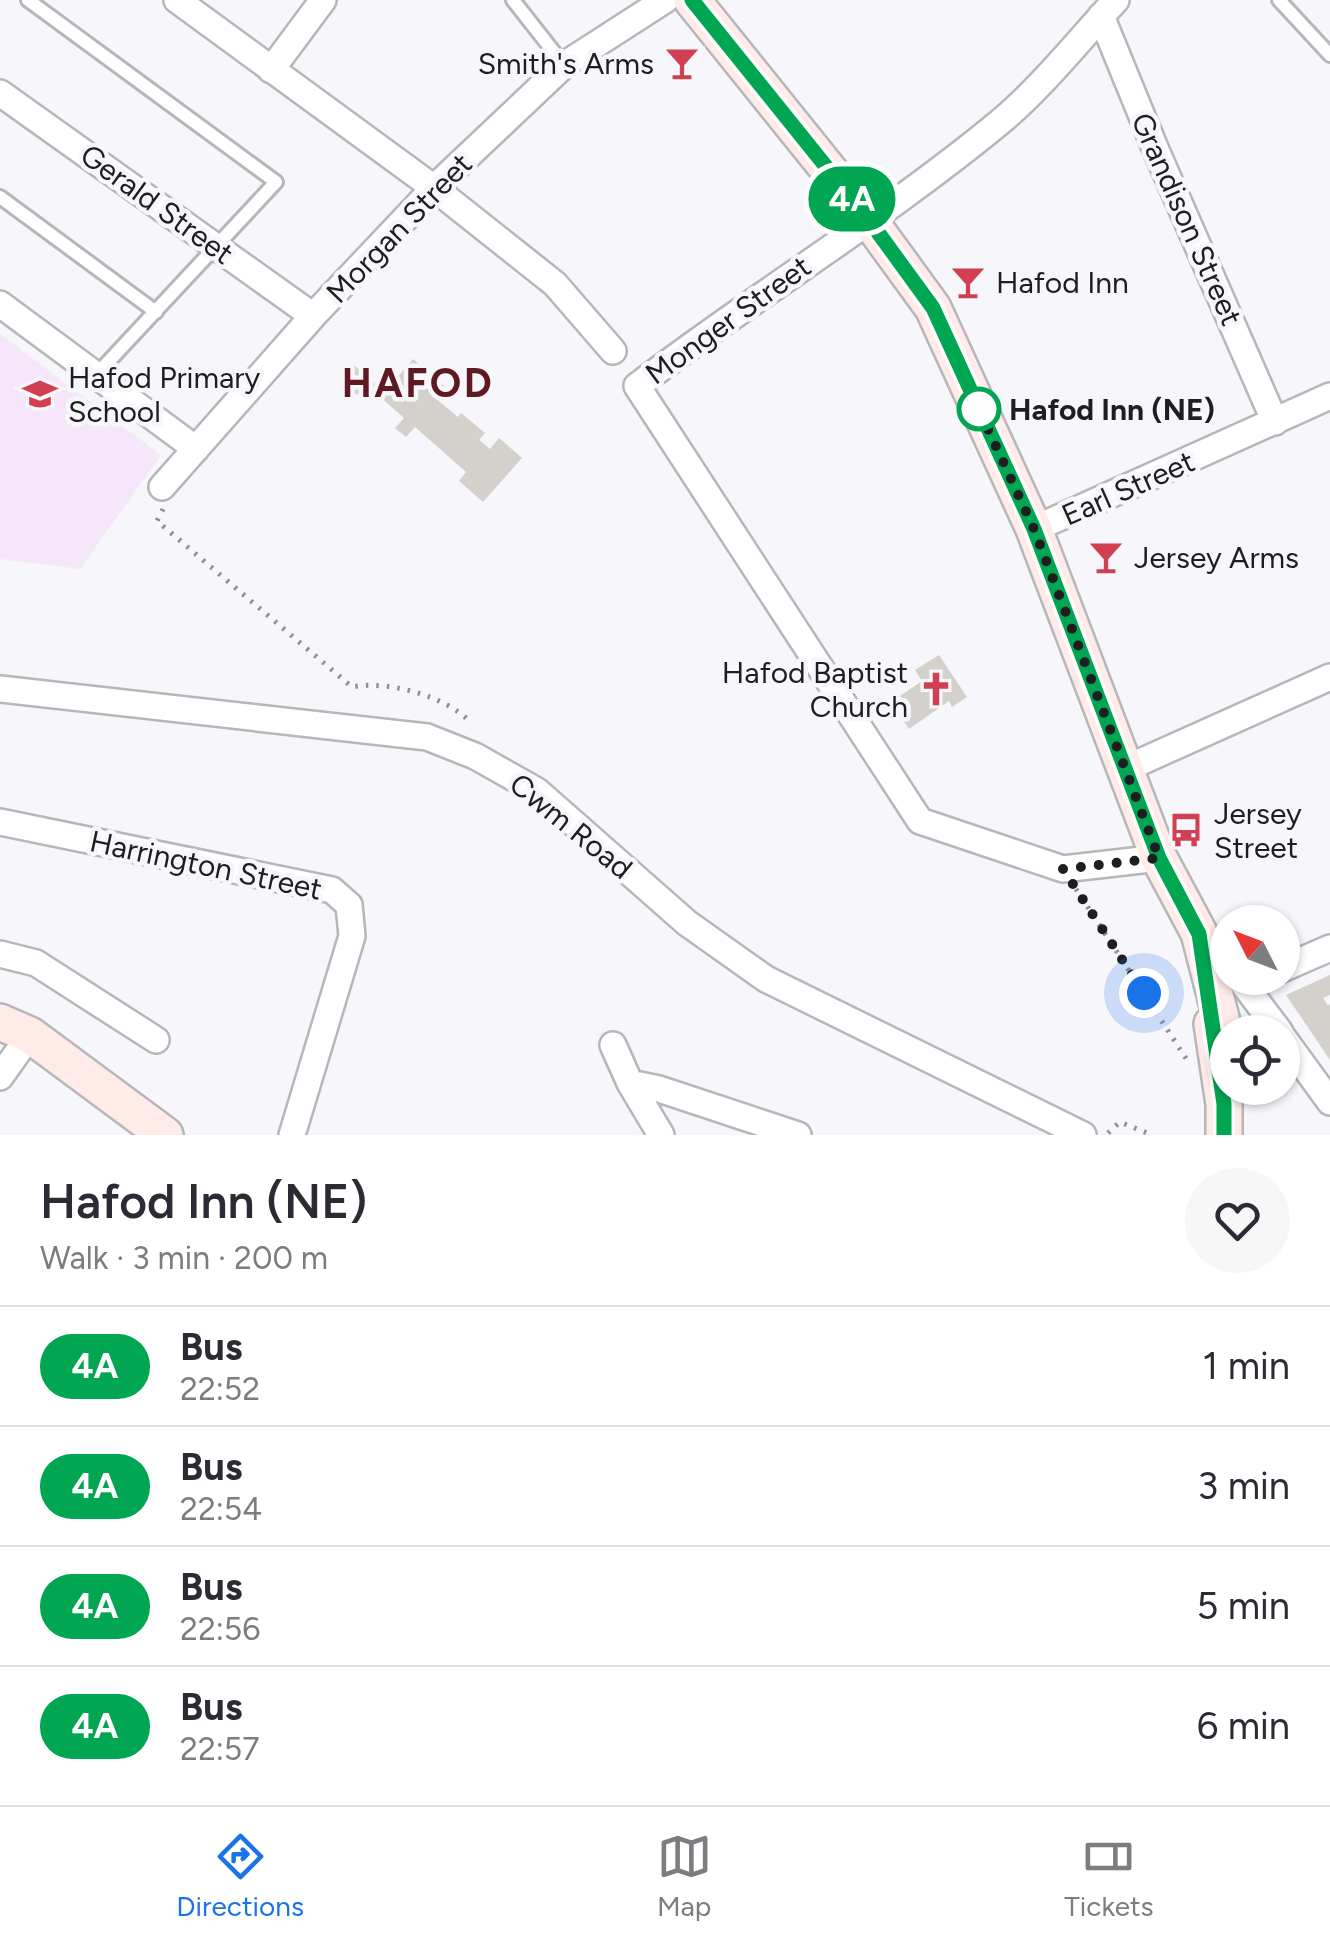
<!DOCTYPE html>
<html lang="en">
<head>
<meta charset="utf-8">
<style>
	body { margin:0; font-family:Figtree,sans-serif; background:#f7f7f7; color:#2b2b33; height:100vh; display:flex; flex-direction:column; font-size:38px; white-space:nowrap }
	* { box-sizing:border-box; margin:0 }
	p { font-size:32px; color:#7c7c81 }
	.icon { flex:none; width:55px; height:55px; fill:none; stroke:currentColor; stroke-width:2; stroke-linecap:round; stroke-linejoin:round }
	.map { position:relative; height:1135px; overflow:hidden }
	.side { display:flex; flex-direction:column; background:#fff; flex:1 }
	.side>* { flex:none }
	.badge { padding:0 20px; border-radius:32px; font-size:35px; line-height:65px }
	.needle { width:65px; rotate:312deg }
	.buttons { position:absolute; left:1210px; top:905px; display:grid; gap:20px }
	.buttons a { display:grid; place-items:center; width:90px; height:90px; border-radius:50%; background:#fff; box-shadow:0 2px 8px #0004; font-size:50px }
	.you { position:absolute; width:50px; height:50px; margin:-25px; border:8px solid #fff; border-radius:50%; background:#1a73e8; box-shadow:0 0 0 15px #1a73e833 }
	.map>.badge { position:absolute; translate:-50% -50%; box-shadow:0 0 0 5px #fff }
	.round { display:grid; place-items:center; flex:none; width:105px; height:105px; border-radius:52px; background:#f7f7f7 }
	.summary { display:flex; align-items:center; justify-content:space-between; height:170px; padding:0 40px }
	h1 { font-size:48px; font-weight:600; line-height:75px }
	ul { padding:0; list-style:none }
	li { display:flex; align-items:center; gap:30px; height:120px; padding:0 40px; border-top:2px solid #e1e1e2 }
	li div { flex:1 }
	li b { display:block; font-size:38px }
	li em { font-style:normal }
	li .badge { min-width:110px; font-weight:700; text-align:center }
	.tabs { display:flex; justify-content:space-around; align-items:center; height:140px; border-top:2px solid #e1e1e2; background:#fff; font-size:28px; color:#7c7c81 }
	.tabs a { display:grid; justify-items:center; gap:5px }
	.tabs .active { color:#1a73e8 }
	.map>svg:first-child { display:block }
	.education { fill:#f5e6fa }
	.building { fill:#d4d0cc }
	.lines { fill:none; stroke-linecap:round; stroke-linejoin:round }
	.lane-casing { stroke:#b6b6bb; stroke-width:18 }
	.street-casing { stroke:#b6b6bb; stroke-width:30 }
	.secondary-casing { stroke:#b6b6bb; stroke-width:40 }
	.path { stroke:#909093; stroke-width:5; stroke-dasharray:2.5 8; stroke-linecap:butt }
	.lane { stroke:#fff; stroke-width:12 }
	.street { stroke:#fff; stroke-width:25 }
	.secondary { stroke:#ffebe8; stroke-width:35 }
	.line-casing { stroke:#fff; stroke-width:22 }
	.line { stroke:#00a651; stroke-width:15 }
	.walk { stroke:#1e1e20; stroke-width:10; stroke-dasharray:0 18 }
	.stop-dot { fill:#fff; stroke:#00a651; stroke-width:5 }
	.labels { text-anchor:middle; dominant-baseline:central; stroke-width:9; stroke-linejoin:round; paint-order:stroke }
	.poi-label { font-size:30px; fill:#1e1e20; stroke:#f6f6fb; text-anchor:start }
	.street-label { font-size:30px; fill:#1e1e20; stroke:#f6f6fb }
	.stop-label { font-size:30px; font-weight:bold; fill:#1e1e20; stroke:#f6f6fb; text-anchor:start }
	.district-label { font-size:40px; font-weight:bold; letter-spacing:2.5px; fill:#5f1922; stroke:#f6f6fb }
</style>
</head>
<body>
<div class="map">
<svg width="1330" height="1135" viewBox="0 0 1330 1135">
	<rect width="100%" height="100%" fill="#f6f6fb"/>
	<path class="education" d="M0,334L161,455L80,569L0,559Z"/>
	<path class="building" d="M413,359L444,386L434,397L458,417L461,413L485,433L479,440L490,449L499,438L522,458L483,502L459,481L466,472L415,427L406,437L395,428L404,418L370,388L385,371L395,380Z
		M354,365L371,380L357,395L340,380Z
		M939,655L967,697L952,707L949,701L909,729L891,702L922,681L915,670Z
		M1330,975V995L1323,998L1328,1006L1330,1004V1060L1286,995Z"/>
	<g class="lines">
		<g class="lane-casing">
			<path id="lane" d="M28,0L276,182L96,375
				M513,0L564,65
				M1279,0L1330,55
				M0,197L156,312"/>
		</g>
		<g class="street-casing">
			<path id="street" d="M177,0L434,188L555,284L613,351
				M1116,0C1080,39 1041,88 1000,122C885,217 756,295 637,386L920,821L1063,869L1159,858
				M1101,16L1155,148L1275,422
				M271,70L323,0
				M0,93L313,316
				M0,304L196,449
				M162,487L313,316L434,188L564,65L665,0
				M1034,529L1330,396
				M0,689L427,737L475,756L537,791L687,923L766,979L1083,1135
				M1127,768L1330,677
				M0,822L332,890L349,905L352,936L292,1135
				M0,954L36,963L156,1040
				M1282,969L1330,948
				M1239,978L1280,1032
				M1282,1036L1330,1102
				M613,1045L630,1083L661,1135
				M0,1077L30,1035
				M630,1083L659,1089L798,1135"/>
		</g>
		<g class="secondary-casing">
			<path id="secondary" d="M692,0L869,220L933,308L1034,529L1159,858L1199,933L1228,1045
				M0,1022L30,1035L165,1135
				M1212,1024L1224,1104V1135"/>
		</g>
		<path class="path" d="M163,509L157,521L352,687C387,680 446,696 470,722
			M1076,889L1187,1060
			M1108,1133L1120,1122L1152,1135"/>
		<use href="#lane" class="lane"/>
		<use href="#street" class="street"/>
		<use href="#secondary" class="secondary"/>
	</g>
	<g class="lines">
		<g class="line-casing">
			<path id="line" d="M692,0L869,220L933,308L1034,529L1159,858L1199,934L1224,1104V1135"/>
		</g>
		<use href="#line" class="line"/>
		<path class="walk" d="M979,409L976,403L1034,529L1159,858L1063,869L1144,993"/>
	</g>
	<defs>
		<g id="bar-bare" transform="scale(2.7)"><path d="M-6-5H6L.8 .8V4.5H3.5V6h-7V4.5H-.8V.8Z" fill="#d04052" stroke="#f6f6fb" stroke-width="2.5" paint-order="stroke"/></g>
		<g id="school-bare" transform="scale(2.7)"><path d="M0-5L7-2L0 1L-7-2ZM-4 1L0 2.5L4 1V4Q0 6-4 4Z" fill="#d04052" stroke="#f6f6fb" stroke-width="2.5" paint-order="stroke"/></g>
		<g id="church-bare" transform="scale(2.7)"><path d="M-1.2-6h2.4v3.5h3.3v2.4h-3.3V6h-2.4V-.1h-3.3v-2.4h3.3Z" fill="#d04052" stroke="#f6f6fb" stroke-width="2.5" paint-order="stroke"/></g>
		<g id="bus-bare" transform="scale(2.7)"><path d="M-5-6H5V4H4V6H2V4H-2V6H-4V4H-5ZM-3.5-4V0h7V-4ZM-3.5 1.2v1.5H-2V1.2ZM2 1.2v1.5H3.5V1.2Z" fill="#d04052" stroke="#f6f6fb" stroke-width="2.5" paint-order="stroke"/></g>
	</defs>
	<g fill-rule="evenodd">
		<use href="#bar-bare" x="682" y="63"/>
		<use href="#bar-bare" x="968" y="282"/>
		<use href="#school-bare" x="40" y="394"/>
		<use href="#bar-bare" x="1106" y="557"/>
		<use href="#church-bare" x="936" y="689"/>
		<use href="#bus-bare" x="1186" y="830"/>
	</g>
	<circle class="stop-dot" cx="979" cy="409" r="20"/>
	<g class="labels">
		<g class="poi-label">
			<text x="654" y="63" text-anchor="end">Smith's Arms</text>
			<text x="996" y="282">Hafod Inn</text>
			<text x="68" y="377">Hafod Primary<tspan x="68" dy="34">School</tspan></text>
			<text x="1134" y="557">Jersey Arms</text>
			<text x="908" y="672" text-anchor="end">Hafod Baptist<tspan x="908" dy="34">Church</tspan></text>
			<text x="1214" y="813">Jersey<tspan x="1214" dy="34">Street</tspan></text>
		</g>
		<g class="street-label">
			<text transform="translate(157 204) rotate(36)">Gerald Street</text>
			<text transform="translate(1187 219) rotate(66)">Grandison Street</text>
			<text transform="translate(399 228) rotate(-46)">Morgan Street</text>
			<text transform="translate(728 320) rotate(-36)">Monger Street</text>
			<text transform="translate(1128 488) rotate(-24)">Earl Street</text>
			<text transform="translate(571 826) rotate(39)">Cwm Road</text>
			<text transform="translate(206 865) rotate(12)">Harrington Street</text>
		</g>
		<g class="stop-label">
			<text x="1009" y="409">Hafod Inn (NE)</text>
		</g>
		<g class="district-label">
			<text x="418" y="383">HAFOD</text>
		</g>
	</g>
</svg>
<div class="buttons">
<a><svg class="needle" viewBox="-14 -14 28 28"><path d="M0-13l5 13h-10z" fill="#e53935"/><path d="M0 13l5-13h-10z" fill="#7c7c81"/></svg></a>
<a><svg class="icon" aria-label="locate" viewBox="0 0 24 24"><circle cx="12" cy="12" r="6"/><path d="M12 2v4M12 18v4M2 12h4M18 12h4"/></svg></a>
</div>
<div class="you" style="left:1144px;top:993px"></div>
<b class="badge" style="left:852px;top:199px;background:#00a651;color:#fff">4A</b>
</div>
<section class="side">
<div class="summary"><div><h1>Hafod Inn (NE)</h1><p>Walk · 3 min · 200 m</p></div><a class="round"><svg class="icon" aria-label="heart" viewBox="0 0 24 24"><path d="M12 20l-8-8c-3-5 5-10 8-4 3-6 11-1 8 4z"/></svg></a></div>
<ul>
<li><span class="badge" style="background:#00a651;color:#fff">4A</span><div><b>Bus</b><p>22:52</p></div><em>1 min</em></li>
<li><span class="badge" style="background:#00a651;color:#fff">4A</span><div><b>Bus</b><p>22:54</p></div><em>3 min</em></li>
<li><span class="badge" style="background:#00a651;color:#fff">4A</span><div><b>Bus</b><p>22:56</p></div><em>5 min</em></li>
<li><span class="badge" style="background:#00a651;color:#fff">4A</span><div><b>Bus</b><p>22:57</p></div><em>6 min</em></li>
</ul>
</section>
<nav class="tabs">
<a class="active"><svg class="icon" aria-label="directions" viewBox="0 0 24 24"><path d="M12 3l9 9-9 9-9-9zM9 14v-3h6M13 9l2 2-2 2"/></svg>Directions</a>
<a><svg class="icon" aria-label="map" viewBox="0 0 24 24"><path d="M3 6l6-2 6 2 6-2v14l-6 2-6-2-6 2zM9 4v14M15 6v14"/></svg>Map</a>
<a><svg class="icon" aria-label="tickets" viewBox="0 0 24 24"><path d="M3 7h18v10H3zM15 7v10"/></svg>Tickets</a>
</nav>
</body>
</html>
